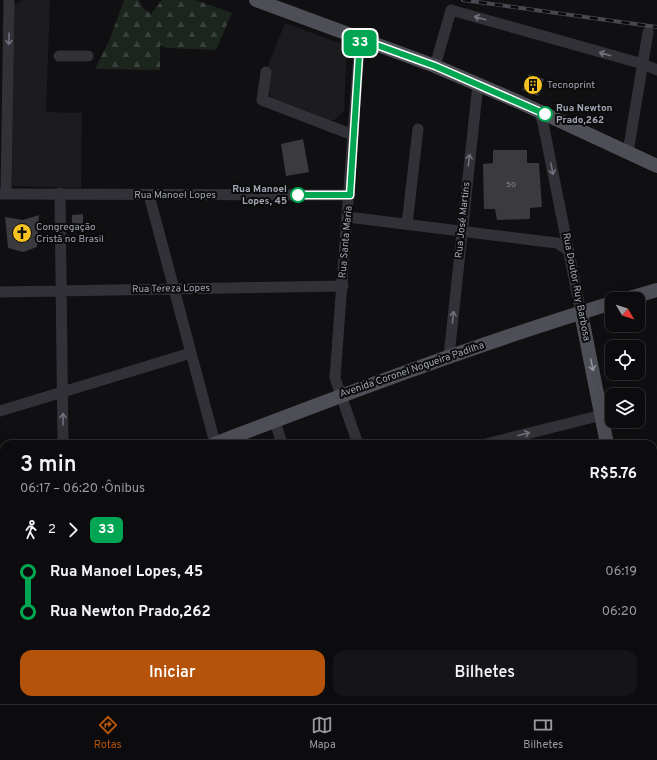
<!DOCTYPE html>
<html lang="pt">
<head>
<meta charset="utf-8">
<style>
	body { margin:0; font-family:Overpass,sans-serif; background:#151517; color:#f1f3f6; height:100vh; display:flex; flex-direction:column; font-size:15px; white-space:nowrap }
	* { box-sizing:border-box; margin:0 }
	p { font-size:13px; color:#9a9b9e }
	.icon { flex:none; width:22px; height:22px; fill:none; stroke:currentColor; stroke-width:2; stroke-linecap:round; stroke-linejoin:round }
	.map { position:relative; flex:1; overflow:hidden }
	.sheet { position:absolute; left:0px; top:440px; width:657px; height:264px; display:flex; flex-direction:column; background:#0c0c0e; border-radius:12px 12px 0 0; box-shadow:0 4px 16px #0002,0 0 0 1px #2c2c2e }
	.sheet>* { flex:none }
	.badge { padding:0 8px; border-radius:6px; font-size:14px; line-height:26px }
	.needle { width:26px; rotate:129deg }
	.fabs { position:absolute; left:605px; top:292px; display:grid; gap:8px }
	.fabs a { display:grid; place-items:center; width:40px; height:40px; border-radius:8px; background:#0c0c0e; box-shadow:0 4px 16px #0002,0 0 0 1px #2c2c2e; font-size:20px }
	.map>.badge { position:absolute; translate:-50% -50%; box-shadow:0 0 0 2px #fff }
	.legs { display:flex; align-items:center; gap:6px; height:44px; padding:0 20px; font-size:13px }
	.legs p { margin-inline-start:auto }
	.head { display:flex; align-items:center; justify-content:space-between; height:68px; padding:0 20px }
	h1 { font-size:22px; font-weight:600; line-height:30px }
	.button { display:flex; gap:8px; margin-top:auto; padding:8px 20px }
	.button a { flex:1; height:46px; border-radius:12px; background:#b45309; color:#fff; font-size:16px; font-weight:600; line-height:46px; text-align:center }
	.button a+a { background:#151517; color:#f1f3f6 }
	ul { padding:0 20px; list-style:none }
	li { display:flex; align-items:center; gap:14px; height:40px; font-size:15px }
	li i { display:grid; place-items:center; width:6px; height:100%; margin:0 5px; background:currentColor }
	li i::after { content:''; width:10px; height:10px; margin:-5px; border:3px solid; border-radius:50%; background:#0c0c0e }
	li p { margin-inline-start:auto }
	li:first-child i { background:linear-gradient(#0000 50%,currentColor 0) }
	li:last-child i { background:linear-gradient(currentColor 50%,#0000 0) }
	.tabs { display:flex; justify-content:space-around; align-items:center; height:56px; border-top:1px solid #2c2c2e; background:#0c0c0e; font-size:11px; color:#9a9b9e }
	.tabs a { display:grid; justify-items:center; gap:2px }
	.tabs .on { color:#b45309 }
	.map>svg:first-child { display:block }
	.built { fill:#1c1c1f }
	.forest { fill:url(#forest-firs) }
	.building { fill:#3a3a3f }
	.lines { fill:none; stroke-linecap:round; stroke-linejoin:round }
	.minor { stroke:#313137; stroke-width:11 }
	.major { stroke:#4d4e56; stroke-width:14 }
	.rail-casing { stroke:#484950; stroke-width:4 }
	.rail { stroke:#0b0b0c; stroke-width:2.5; stroke-dasharray:8; stroke-linecap:butt }
	.oneway { stroke:#6f717b }
	.oneway2 { stroke:#9094a0 }
	.line-1-casing { stroke:#fff; stroke-width:9 }
	.line-1 { stroke:#00a651; stroke-width:6 }
	.stop-1-dot { fill:#fff; stroke:#00a651; stroke-width:2 }
	.labels { text-anchor:middle; dominant-baseline:central; stroke-width:4; stroke-linejoin:round; paint-order:stroke }
	.number-label { font-size:8px; fill:#878a96 }
	.poi-label { font-size:10px; fill:#a1a5b3; stroke:#0b0b0c; text-anchor:start }
	.stop-label { font-size:10px; font-weight:bold; fill:#a1a5b3; stroke:#0b0b0c; text-anchor:start }
	.street-label { font-size:10px; fill:#a1a5b3; stroke:#0b0b0c }
</style>
</head>
<body>
<div class="map">
<svg width="657" height="704" viewBox="0 0 657 704">
	<defs>
		<pattern id="forest-firs" width="22" height="20" patternUnits="userSpaceOnUse"><rect width="22" height="20" fill="#1c241e"/><path d="M5 1l3.5 6h-7zM16 11l3.5 6h-7z" fill="#3a413c"/></pattern>
	</defs>
	<rect width="100%" height="100%" fill="#101012"/>
	<path class="built" d="M22,0H50L46,112L82,113L81,188L12,186L13,6Z
		M285,23L347,46L344,111L334,120H330L271,97L267,91L269,63Z"/>
	<path class="forest" d="M124,0H139L144,9L151,14L162,0H196L232,13L216,50L167,48L160,45V70L95,69L109,41Z"/>
	<path class="building" d="M529,74L544,79L538,96L522,90Z
		M303,139L309,172L286,176L281,144Z
		M493,150H527V163H539L542,207L530,208V219L497,220L495,209H484L483,164L493,163Z
		M83,214V232H72V215Z
		M39,215L37,247L23,252L8,248L5,217L23,220Z"/>
	<g class="lines">
		<path class="minor" d="M59,56H88
			M435,66L451,10L643,64L657,70
			M266,72L262,100L353,135
			M539,111L543,123L581,313
			M628,152L648,32
			M6,193L9,0
			M60,193L63,444
			M0,194L350,195
			M149,195L215,443
			M348,217L548,242L557,243L569,251
			M407,224L418,129
			M0,292L343,286
			M449,356L478,84
			M0,411L191,353
			M275,421L282,444
			M358,444L335,378L360,39
			M486,444L602,415
			M653,502H657
			M0,624L4,622
			M66,700V704
			M194,700V704
			M359,700L361,704
			M497,700V704
			M608,700L612,704
			M78,704L91,700
			M326,704L336,700
			M438,704L446,700"/>
		<path class="major" d="M256,0L435,66L519,102L657,166
			M626,299L657,290
			M581,313L607,444
			M214,444C345,394 477,344 612,303
			M0,525L4,524
			M653,612L657,615"/>
		<g class="rail-casing">
			<path id="rail" d="M463,0L657,27"/>
		</g>
		<use href="#rail" class="rail"/>
	</g>
	<defs><path id="oneway-shaft" d="M-6 0H5M1.5-3L5.5 0L1.5 3" fill="none" stroke-width="1.6" stroke-linecap="round" stroke-linejoin="round"/></defs>
	<g class="oneway">
		<use href="#oneway-shaft" transform="translate(480 18) rotate(-164)"/>
		<use href="#oneway-shaft" transform="translate(9 39) rotate(91)"/>
		<use href="#oneway-shaft" transform="translate(605 54) rotate(-164)"/>
		<use href="#oneway-shaft" transform="translate(469 160) rotate(-83)"/>
		<use href="#oneway-shaft" transform="translate(552 169) rotate(79)"/>
		<use href="#oneway-shaft" transform="translate(453 317) rotate(-84)"/>
		<use href="#oneway-shaft" transform="translate(63 419) rotate(-90)"/>
		<use href="#oneway-shaft" transform="translate(524 434) rotate(-14)"/>
	</g>
	<use class="oneway2" href="#oneway-shaft" transform="translate(592 365) rotate(78)"/>
	<g class="lines">
		<g class="line-1-casing">
			<path id="line-1" d="M298,195H350L360,39L435,66L545,114"/>
		</g>
		<use href="#line-1" class="line-1"/>
	</g>
	<defs>
		<g id="building-disc" transform="scale(1)"><circle r="9.5" fill="#f6c223" stroke="#0b0b0c"/><path d="M-4-6H4V6H1V3H-1V6H-4ZM-2.5-4.3h1.7v1.8h-1.7ZM.8-4.3h1.7v1.8H.8ZM-2.5-1h1.7V.8h-1.7ZM.8-1h1.7V.8H.8Z" fill="#111"/></g>
		<g id="church-disc" transform="scale(1)"><circle r="9.5" fill="#f6c223" stroke="#0b0b0c"/><path d="M-1.2-6h2.4v3.5h3.3v2.4h-3.3V6h-2.4V-.1h-3.3v-2.4h3.3Z" fill="#111"/></g>
	</defs>
	<g fill-rule="evenodd">
		<use href="#building-disc" x="533" y="85"/>
		<use href="#church-disc" x="22" y="233"/>
	</g>
	<g class="stop-1-dot">
		<circle cx="545" cy="114" r="7"/>
		<circle cx="298" cy="195" r="7"/>
	</g>
	<g class="labels">
		<g class="number-label">
			<text x="511" y="185">50</text>
		</g>
		<g class="poi-label">
			<text x="547" y="85">Tecnoprint</text>
			<text x="36" y="227">Congregação<tspan x="36" dy="12">Cristã no Brasil</tspan></text>
		</g>
		<g class="stop-label">
			<text x="556" y="108">Rua Newton<tspan x="556" dy="12">Prado,262</tspan></text>
			<text x="287" y="189" text-anchor="end">Rua Manoel<tspan x="287" dy="12">Lopes, 45</tspan></text>
		</g>
		<g class="street-label">
			<text x="175" y="195">Rua Manoel Lopes</text>
			<text transform="translate(463 220) rotate(-84)">Rua José Martins</text>
			<text transform="translate(346 242) rotate(-85)">Rua Santa Maria</text>
			<text transform="translate(576 287) rotate(79)">Rua Doutor Ruy Barbosa</text>
			<text transform="translate(171 289) rotate(-1)">Rua Tereza Lopes</text>
			<text transform="translate(412 370) rotate(-19)">Avenida Coronel Nogueira Padilha</text>
		</g>
	</g>
</svg>
<div class="fabs">
<a><svg class="needle" viewBox="-14 -14 28 28"><path d="M0-13l5 13h-10z" fill="#e53935"/><path d="M0 13l5-13h-10z" fill="#9a9b9e"/></svg></a>
<a><svg class="icon" aria-label="locate" viewBox="0 0 24 24"><circle cx="12" cy="12" r="6"/><path d="M12 2v4M12 18v4M2 12h4M18 12h4"/></svg></a>
<a><svg class="icon" aria-label="layers" viewBox="0 0 24 24"><path d="M12 4l9 5-9 5-9-5zM3 14l9 5 9-5"/></svg></a>
</div>
<b class="badge" style="left:360px;top:43px;background:#00a651;color:#fff">33</b>
<section class="sheet">
<div class="head"><div><h1>3 min</h1><p>06:17 – 06:20 · Ônibus</p></div><b>R$5.76</b></div>
<div class="legs"><svg class="icon" aria-label="walk" viewBox="0 0 24 24"><circle cx="13" cy="4" r="2"/><path d="M13 8l-2 6 4 7M11 14l-3 7M7 12l3-4h3l4 4"/></svg>2<svg class="icon" aria-label="forward" viewBox="0 0 24 24"><path d="M9 5l7 7-7 7"/></svg><b class="badge" style="background:#00a651;color:#fff">33</b></div>
<ul>
<li><i style="color:#00a651"></i><b>Rua Manoel Lopes, 45</b><p>06:19</p></li>
<li><i style="color:#00a651"></i><b>Rua Newton Prado,262</b><p>06:20</p></li>
</ul>
<div class="button"><a>Iniciar</a><a>Bilhetes</a></div>
</section>
</div>
<nav class="tabs">
<a class="on"><svg class="icon" aria-label="directions" viewBox="0 0 24 24"><path d="M12 3l9 9-9 9-9-9zM9 14v-3h6M13 9l2 2-2 2"/></svg>Rotas</a>
<a><svg class="icon" aria-label="map" viewBox="0 0 24 24"><path d="M3 6l6-2 6 2 6-2v14l-6 2-6-2-6 2zM9 4v14M15 6v14"/></svg>Mapa</a>
<a><svg class="icon" aria-label="tickets" viewBox="0 0 24 24"><path d="M3 7h18v10H3zM15 7v10"/></svg>Bilhetes</a>
</nav>
</body>
</html>
